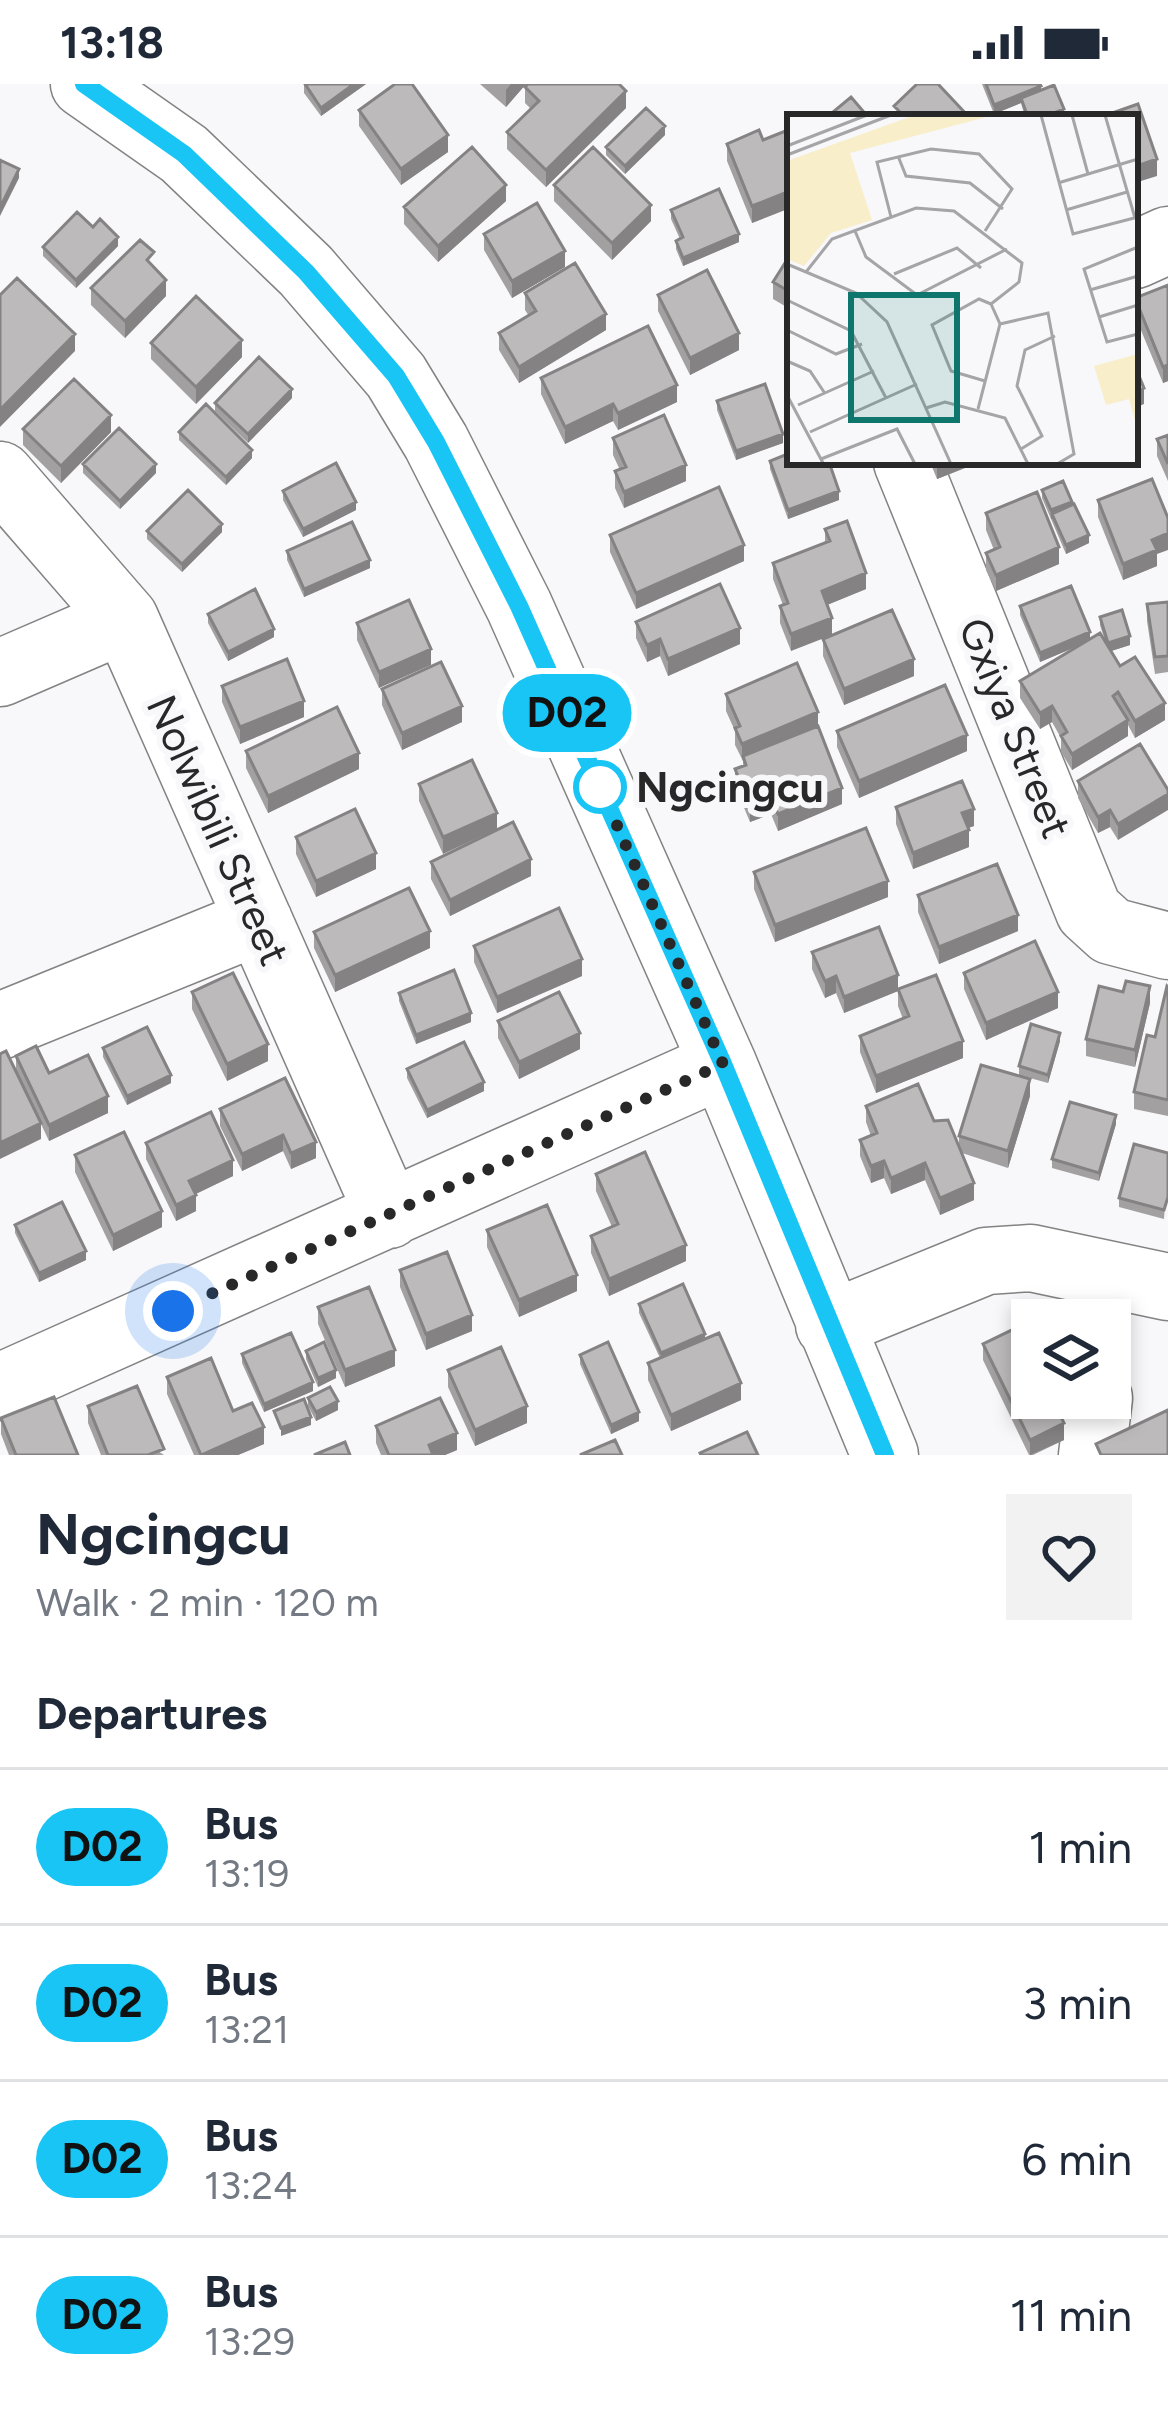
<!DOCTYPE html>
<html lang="en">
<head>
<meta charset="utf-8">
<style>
	body { margin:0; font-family:Figtree,sans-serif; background:#f2f2f3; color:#1f2937; height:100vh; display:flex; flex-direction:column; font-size:45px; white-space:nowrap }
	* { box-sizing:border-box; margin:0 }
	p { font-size:39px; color:#747a83 }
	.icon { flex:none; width:66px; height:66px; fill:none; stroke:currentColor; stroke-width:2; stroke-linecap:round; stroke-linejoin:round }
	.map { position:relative; height:1371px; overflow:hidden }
	.drawer { display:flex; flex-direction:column; background:#fff; flex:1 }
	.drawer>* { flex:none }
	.badge { padding:0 24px; border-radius:39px; font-size:42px; line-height:78px }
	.tools { position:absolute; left:1011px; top:1215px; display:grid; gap:24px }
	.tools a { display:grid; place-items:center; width:120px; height:120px; border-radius:0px; background:#fff; box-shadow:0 6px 18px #0003; font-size:60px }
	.you { position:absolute; width:60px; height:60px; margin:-30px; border:9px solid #fff; border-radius:50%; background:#1a73e8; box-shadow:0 0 0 18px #1a73e833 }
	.map>.badge { position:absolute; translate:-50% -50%; box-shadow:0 0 0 6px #fff }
	h2 { padding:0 36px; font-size:45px; line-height:108px }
	.round { display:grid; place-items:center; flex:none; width:126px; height:126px; border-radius:0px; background:#f2f2f3 }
	.head { display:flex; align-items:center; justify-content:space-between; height:204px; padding:0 36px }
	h1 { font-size:57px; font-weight:700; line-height:90px }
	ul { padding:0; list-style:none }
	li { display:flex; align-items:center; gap:36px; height:156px; padding:0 36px; border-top:3px solid #e0e1e3 }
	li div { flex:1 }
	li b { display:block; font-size:45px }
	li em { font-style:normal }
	li .badge { min-width:132px; font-weight:700; text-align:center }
	.status { display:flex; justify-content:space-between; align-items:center; height:84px; padding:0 60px; background:#fff; direction:ltr }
	.status svg { height:33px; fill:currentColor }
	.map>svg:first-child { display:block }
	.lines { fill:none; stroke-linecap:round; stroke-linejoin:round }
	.minor-casing { stroke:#838384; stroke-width:69 }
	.minor { stroke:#fff; stroke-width:66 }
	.wall { fill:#a2a0a0 }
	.shaded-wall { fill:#848282 }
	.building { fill:#bcbaba; stroke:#848282; stroke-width:3 }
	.line-casing { stroke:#fff; stroke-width:27 }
	.line { stroke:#18c5f4; stroke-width:18 }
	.walk { stroke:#282829; stroke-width:12; stroke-dasharray:0 21.6 }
	.stop-dot { fill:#fff; stroke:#18c5f4; stroke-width:6 }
	.labels { text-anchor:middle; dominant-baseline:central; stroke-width:12; stroke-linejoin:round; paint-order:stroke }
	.street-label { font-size:42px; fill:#282829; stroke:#f8f7f9 }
	.stop-label { font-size:42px; font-weight:bold; fill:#282829; stroke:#f8f7f9; text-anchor:start }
	.inset-road { fill:none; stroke:#a5a4a6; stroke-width:3 }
	.view { fill:#0f766e; fill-opacity:0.15; stroke:#0f766e; stroke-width:6 }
	.inset-edge { fill:none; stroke:#282829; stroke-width:6 }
</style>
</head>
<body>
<div class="status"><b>13:18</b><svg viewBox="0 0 49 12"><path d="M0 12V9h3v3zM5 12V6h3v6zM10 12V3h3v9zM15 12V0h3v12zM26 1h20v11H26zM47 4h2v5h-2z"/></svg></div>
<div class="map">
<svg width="1168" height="1371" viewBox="0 0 1168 1371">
	<rect width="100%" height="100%" fill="#f8f7f9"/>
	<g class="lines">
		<g class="minor-casing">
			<path id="minor" d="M84,0L184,70L306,187L396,292L436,358L519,522L723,980L885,1371
				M1135,171L1168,156
				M907,378L1089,827L1111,847L1168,862
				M0,391L125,535L389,1131
				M0,589L125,535
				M0,942L259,837
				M829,1241L986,1177L1031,1174L1168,1203
				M0,1303L723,980
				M1092,1371L1099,1314"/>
		</g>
		<use href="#minor" class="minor"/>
	</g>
	<path class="wall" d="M366,0L321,32L304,9V1Z
		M480,0H526L506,23Z
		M982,0H1040L1041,6L1064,33H1025L1021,19L994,30Z
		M525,3L626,24L546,103L507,65V48L531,25L525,19Z
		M359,26L448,68L401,101L359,42Z
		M665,51L625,90L606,71V63Z
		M790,51V124L752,139L727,77V60Z
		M554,101L651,137L612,176L554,117Z
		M506,117L438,178L404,140V123Z
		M671,126L739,158L683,182L676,165V157L680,155L671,135Z
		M93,143L118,162L76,204L43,172V163Z
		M484,150L565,183L512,214L484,166Z
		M790,171V225L773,215V198Z
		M154,183L166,212L125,254L91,221V204Z
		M1168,201V297L1163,299L1135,232V214Z
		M525,209L606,246L519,299L499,266V249L529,232L525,226Z
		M658,211L739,266L690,291L658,227Z
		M151,259L242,273L196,320L151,275Z
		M541,294L677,318L618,346L613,337L565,360L541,310Z
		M292,314L248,359L215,327V319Z
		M717,317L783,359L736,376L717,326Z
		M23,345L111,348L61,399L23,361Z
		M179,348L252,374L226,401L179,356Z
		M1168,351V397L1157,372V355Z
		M613,354L686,397L624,424L615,404V387L620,386L613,371Z
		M770,377L839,416L788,435L770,385Z
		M930,378H980L937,395Z
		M83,380L156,389L120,425L83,389Z
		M1042,406L1072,421L1089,459L1066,470L1042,414Z
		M283,407L356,426L303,453L283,416Z
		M1098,416L1157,470V482L1123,496L1098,433Z
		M986,429L1059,480L996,507L986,486V469L994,466L986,446Z
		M825,445L866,505L827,521L791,567L780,539V522L783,521L773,495V479L825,458Z
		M147,447L222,448L182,488L147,455Z
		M610,451L744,477L636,525L610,468Z
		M287,467L370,484L304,513L287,476Z
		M1168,518V588L1155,590L1147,537V520Z
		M1020,522L1090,555L1105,557L1100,541V533L1130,561L1111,567L1120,582L1165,636L1135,654L1128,641V652L1072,686L1061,668V654L1052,638L1040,645L1020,614V597L1080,561L1040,578L1020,531Z
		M208,530L274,553L228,577L208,539Z
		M636,538L740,560L668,592L660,572L647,578L636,554Z
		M357,539L431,565L379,604L357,556Z
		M823,555L914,592L844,621L823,572Z
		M222,602L304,633L240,660L222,618Z
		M382,605L462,638L402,666L382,621Z
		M726,610L818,643L842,720L778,747L771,730L750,738L735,702V685L743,682V677L735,661V647L726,627Z
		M837,647L967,667L859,714L837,663Z
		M1140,660L1118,756L1110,743L1098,749L1078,714V697Z
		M246,667L359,685L268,729L246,684Z
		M472,676L443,770L419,717V700Z
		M896,723L974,742L968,744L969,763L913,785L896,740Z
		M296,753L376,785L316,813L296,770Z
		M431,778L531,792L450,832L431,795Z
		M754,788L888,813L775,858L754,805Z
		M918,811L1018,847L939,880L918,828Z
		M314,848L430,864L335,908L314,864Z
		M474,862L582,892L497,929L474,878Z
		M812,868L898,905L963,974L876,1009L860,968V952L903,935L898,922V907L844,929L836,909L825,914L812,885Z
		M964,889L1058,924L986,956L964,905Z
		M1168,903V1032L1134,1025V1008L1155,953Z
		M192,908L268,977L227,997L192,925Z
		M399,909L471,938L416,960L399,917Z
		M1150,919L1135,983L1086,972V955Z
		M498,937L580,965L519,995L498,954Z
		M1060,957L1048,999L1019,991V982Z
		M103,964L171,999L127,1021L103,973Z
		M16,972L49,989L108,1029L49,1057L41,1040V1055L16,988Z
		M407,985L484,1007L427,1034L407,994Z
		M285,994L316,1074L291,1085L283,1067L242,1087L220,1042V1025Z
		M1030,1012L1008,1084L962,1069L974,1116L940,1131L925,1096L891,1110L884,1094L871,1099L860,1072V1056L871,1052L866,1038V1022L934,1037L959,1063V1052Z
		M1116,1040L1099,1097L1052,1084V1075Z
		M146,1059L233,1092L196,1110V1127L176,1137L146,1075Z
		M1168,1069L1164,1135L1119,1123V1114Z
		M75,1071L162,1143L113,1167L75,1088Z
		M596,1090L686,1177L609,1212L591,1169V1152L612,1143L596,1107Z
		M15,1141L86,1176L39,1198L15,1149Z
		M487,1146L577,1207L519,1233L487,1163Z
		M400,1186L472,1247L426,1266L400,1203Z
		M639,1220L705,1255L741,1316L671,1347L648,1296V1279L660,1274L639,1229Z
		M318,1223L395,1282L345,1303L318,1240Z
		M983,1260L1064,1356L1033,1371H1029L983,1276Z
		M306,1267L336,1294L318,1303L306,1275Z
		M242,1270L313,1307L264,1328L242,1279Z
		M580,1271L639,1337L611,1350L580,1280Z
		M448,1286L527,1339L475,1362L448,1303Z
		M167,1293L233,1327L264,1360L238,1371H194L167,1310Z
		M308,1314L338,1326L316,1337L308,1322Z
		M88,1322L164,1371H101L88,1339Z
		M1,1334L78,1371H9L1,1350Z
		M376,1342L457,1366L445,1371H381L376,1359Z"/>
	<path class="shaded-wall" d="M354,0H366L321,32V24Z
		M511,0H526L506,23V6Z
		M1041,2V11L1021,14V19L994,30V21Z
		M626,7V24L546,103V86Z
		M1064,25V33H1044Z
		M665,42V51L625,90V82Z
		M448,51V68L401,101V85Z
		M1157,75V92L1141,97V111L1135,113L1137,82Z
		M19,85V94L0,132V124Z
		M506,101V117L438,178V162Z
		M790,107V124L752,139V122Z
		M651,121V137L612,176V159Z
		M739,150V158L683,182V174Z
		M118,153V162L76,204V196Z
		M565,167V183L512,214V197Z
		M166,196V212L125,254V237Z
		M606,230V246L519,299V283Z
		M739,249V266L690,291V274Z
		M75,250V267L0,343V326Z
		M242,256V273L196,320V303Z
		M1168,281V297L1163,299V283Z
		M677,301V318L618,346V329Z
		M1144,304V320L1135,324V307Z
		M292,305V314L248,359V350Z
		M613,320V337L565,360V343Z
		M111,331V348L61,399V382Z
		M783,350V359L736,376V367Z
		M252,366V374L226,401V393Z
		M939,378H980L937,395V379Z
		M156,380V389L120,425V417Z
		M686,381V397L624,424V408Z
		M839,407V416L788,435V426Z
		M356,418V426L303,453V445Z
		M1072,418V426L1051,435V426Z
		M222,440V448L182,488V480Z
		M1168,449V466L1157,470V482L1123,496V480L1152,456Z
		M1089,451V459L1066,470V461Z
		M744,461V477L636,525V509Z
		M1059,463V480L996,507V491Z
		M370,476V484L304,513V505Z
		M866,489V505L822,523V507Z
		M832,534V551L791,567V550Z
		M740,544V560L668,592V575Z
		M274,545V553L228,577V568Z
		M1090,548V557L1040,578V569Z
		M1130,552V561L1108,568V559Z
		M660,555V572L647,578V561Z
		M431,565V581L379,604V588Z
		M914,575V592L844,621V605Z
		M304,617V633L240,660V643Z
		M1165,619V636L1135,654V637Z
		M462,622V638L402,666V649Z
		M1052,622V638L1040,645V629Z
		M818,628V644L743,672L742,677V660Z
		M1128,636V652L1072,686V670Z
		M967,651V667L859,714V697Z
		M359,669V685L268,729V712Z
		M842,704V720L778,747V730Z
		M1168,710V726L1118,756V740Z
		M771,713V730L750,738V722Z
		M974,725V742L962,746V729Z
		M1110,726V743L1098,749V733Z
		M497,729V745L443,770V753Z
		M969,746V763L913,785V769Z
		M376,769V785L316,813V797Z
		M531,775V792L450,832V816Z
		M888,797V813L775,858V841Z
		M1018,831V847L939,880V863Z
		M430,847V864L335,908V891Z
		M582,875V892L497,929V913Z
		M898,891V907L844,929V913Z
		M836,892V909L825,914V897Z
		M1150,902V919L1135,983V966Z
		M1058,908V924L986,956V939Z
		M471,929V938L416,960V951Z
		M580,949V965L519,995V978Z
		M1060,949V957L1048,999V991Z
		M963,957V974L876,1009V992Z
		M268,960V977L227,997V980Z
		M171,991V999L127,1021V1012Z
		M1030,995V1012L1008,1084V1067Z
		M484,998V1007L427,1034V1026Z
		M108,1012V1029L49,1057V1041Z
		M1116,1031V1040L1099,1097V1089Z
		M41,1039V1055L0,1075V1059Z
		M283,1051V1067L242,1087V1070Z
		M316,1058V1074L291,1085V1069Z
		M233,1076V1092L189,1113V1097Z
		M884,1077V1094L871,1099V1082Z
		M925,1079V1096L891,1110V1094Z
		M974,1099V1116L940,1131V1114Z
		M196,1111V1127L176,1137V1121Z
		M162,1127V1143L113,1167V1151Z
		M686,1161V1177L609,1212V1195Z
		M86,1167V1176L39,1198V1189Z
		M577,1191V1207L519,1233V1216Z
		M472,1231V1247L426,1266V1250Z
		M705,1250V1258L661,1277V1269Z
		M395,1266V1282L345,1303V1286Z
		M336,1286V1294L318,1303V1294Z
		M313,1298V1307L264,1328V1320Z
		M741,1299V1316L671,1347V1331Z
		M338,1317V1326L316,1337V1328Z
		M527,1322V1339L475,1362V1346Z
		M639,1328V1337L611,1350V1341Z
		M311,1333V1341L281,1352V1344Z
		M1064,1339V1356L1030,1371V1356Z
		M264,1343V1360L238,1371H201Z
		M457,1349V1366L445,1371H429V1361Z"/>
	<path class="building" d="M305,0H354L321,24Z
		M395,0H412L448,51L401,85L359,26Z
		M528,0H619L626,7L546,86L507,48L539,17L525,3Z
		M917,0H938L969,33H905L894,22Z
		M986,0H1040L1041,2L994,21Z
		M1054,1L1064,25L1044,33H1028L1021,14Z
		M851,13L868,33H827Z
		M1138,20L1157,75L1137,82L1141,94L1135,96V33H1101Z
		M646,24L665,42L625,82L606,63Z
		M759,46L763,56L788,46L790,51V107L752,122L727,60Z
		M472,63L506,101L438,162L404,123Z
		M593,63L651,121L612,159L554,101Z
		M0,76L19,85L0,124Z
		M719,105L739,150L683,174L676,157L683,153L671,126Z
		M537,119L565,167L512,197L484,150Z
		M77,128L93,143L100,135L118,153L76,196L43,163Z
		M140,156L154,168L147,176L166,196L125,237L91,204Z
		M790,171V208L773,198Z
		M575,179L606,230L519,283L499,249L536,227L525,209Z
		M707,186L739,249L690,274L658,211Z
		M17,194L75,250L0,326V211Z
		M1168,201V281L1163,283L1135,214Z
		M196,212L242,256L196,303L151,259Z
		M648,242L677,301L618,329L613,320L565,343L541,294Z
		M259,273L292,305L248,350L215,319Z
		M1135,282L1144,304L1135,307Z
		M74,295L111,331L61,382L23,345Z
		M765,300L783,350L736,367L717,317Z
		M206,320L252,366L226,393L179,348Z
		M664,331L686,381L624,408L615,387L626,383L613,354Z
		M119,344L156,380L120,417L83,380Z
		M1168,351V380L1157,355Z
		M790,369V378H829L839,407L788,426L770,377Z
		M336,379L356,418L303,445L283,407Z
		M1152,395L1168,434V449L1152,456L1157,466L1123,480L1098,416Z
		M1063,397L1072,418L1051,426L1042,406Z
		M719,403L744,461L636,509L610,451Z
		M188,406L222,440L182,480L147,447Z
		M1037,408L1059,463L996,491L986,469L1000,463L986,429Z
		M1074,420L1089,451L1066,461L1052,430Z
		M847,437L866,489L822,507L832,534L791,550L780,522L788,519L773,479L830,457L825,445Z
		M352,438L370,476L304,505L287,467Z
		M720,500L740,544L668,575L660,555L647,561L636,538Z
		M1071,502L1090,548L1040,569L1020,522Z
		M255,505L274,545L228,568L208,530Z
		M409,516L431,565L379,588L357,539Z
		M1168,518V572L1155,573L1147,520Z
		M892,526L914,575L844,605L823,555Z
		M1122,526L1130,552L1108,559L1100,533Z
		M1100,549L1120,582L1135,573L1165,619L1135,637L1118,608L1113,612L1128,636L1072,670L1061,652L1067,648L1052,622L1040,629L1020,597Z
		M287,575L304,617L240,643L222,602Z
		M441,578L462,622L402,649L382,605Z
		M797,579L818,628L742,660L735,644L740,642L726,610Z
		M945,601L967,651L859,697L837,647Z
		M337,623L359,669L268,712L246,667Z
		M818,642L842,704L778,730L771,713L750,722L735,685L746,681L743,672Z
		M1140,660L1168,706V710L1118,740L1110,726L1098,733L1078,697Z
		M472,676L497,729L443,753L419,700Z
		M962,697L974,725L962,729L969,746L913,769L896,723Z
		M355,725L376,769L316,797L296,753Z
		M513,738L531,775L450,816L431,778Z
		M866,744L888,797L775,841L754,788Z
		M997,780L1018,831L939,863L918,811Z
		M409,804L430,847L335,891L314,848Z
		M559,824L582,875L497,913L474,862Z
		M879,843L898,891L844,913L836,892L825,897L812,868Z
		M1035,857L1058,908L986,939L964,889Z
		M454,886L471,929L416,951L399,909Z
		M233,889L268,960L227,980L192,908Z
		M936,891L963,957L876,992L860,952L909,932L898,905Z
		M1126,897L1150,902L1135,966L1086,955L1099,902L1123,908Z
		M1167,902L1168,903V1016L1134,1008L1147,951L1155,953Z
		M559,908L580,949L519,978L498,937Z
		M1031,940L1060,949L1048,991L1019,982Z
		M147,943L171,991L127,1012L103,964Z
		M464,958L484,998L427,1026L407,985Z
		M36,962L49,989L88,971L108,1012L49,1041L16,972Z
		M6,967L41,1039L0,1059V970Z
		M981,981L1030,995L1008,1067L959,1052Z
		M285,994L316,1058L291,1069L283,1051L242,1070L220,1025Z
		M918,1000L934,1037L948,1036L974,1099L940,1114L925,1079L891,1094L884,1077L871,1082L860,1056L877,1049L866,1022Z
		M1070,1018L1116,1031L1099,1089L1052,1075Z
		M211,1028L233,1076L189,1097L196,1111L176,1121L146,1059Z
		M124,1048L162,1127L113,1151L75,1071Z
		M1134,1060L1168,1069V1113L1164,1126L1119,1114Z
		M645,1068L686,1161L609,1195L591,1152L618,1140L596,1090Z
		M62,1118L86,1167L39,1189L15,1141Z
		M547,1121L577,1191L519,1216L487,1146Z
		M447,1168L472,1231L426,1250L400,1186Z
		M683,1200L705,1250L661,1269L639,1220Z
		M369,1203L395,1266L345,1286L318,1223Z
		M1018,1243L1032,1271V1314H1052L1064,1339L1030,1356L983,1260Z
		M291,1249L313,1298L264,1320L242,1270Z
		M719,1249L741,1299L671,1331L648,1279Z
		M324,1258L336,1286L318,1294L306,1267Z
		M608,1258L639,1328L611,1341L580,1271Z
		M501,1263L527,1322L475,1346L448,1286Z
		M211,1274L233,1327L252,1319L264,1343L201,1371L167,1293Z
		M137,1302L164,1365L148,1371H108L88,1322Z
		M330,1303L338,1317L316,1328L308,1314Z
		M54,1313L78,1371H16L1,1334Z
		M440,1314L457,1349L429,1361L433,1371H389L376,1342Z
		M304,1315L311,1333L281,1344L274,1327Z
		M1168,1326V1371H1101L1096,1360Z
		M747,1348L758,1371H701L700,1369Z
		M615,1356L622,1371H580Z
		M345,1358L350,1371H314Z"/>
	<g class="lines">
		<g class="line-casing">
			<path id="line" d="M84,0L184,70L306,188L396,292L436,358L519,522L723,980L885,1371"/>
		</g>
		<use href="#line" class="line"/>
		<path class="walk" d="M173,1227L723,980L600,703"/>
	</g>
	<circle class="stop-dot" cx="600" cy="703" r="24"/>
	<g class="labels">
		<g class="street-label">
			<text transform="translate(1015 644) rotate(68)">Gxiya Street</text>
			<text transform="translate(218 746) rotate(66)">Nolwibili Street</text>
		</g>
		<g class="stop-label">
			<text x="636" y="703">Ngcingcu</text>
		</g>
	</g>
	<g transform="translate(787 30)">
		<rect width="351" height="351" fill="#f8f7f9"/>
		<path d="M128,1H207L63,39L85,106L44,119L17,152L0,145V47ZM351,240V317L342,285L319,291L307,252Z" fill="#f8eec9"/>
		<path class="inset-road" d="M254,1L286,120L351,103M285,1L301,60M318,1L348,104M0,32L80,1M0,41L104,1M111,42L119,62L183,69L216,95M271,69L351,45M279,96L340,78M104,103L90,48L144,35L192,40L225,75L198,117M68,117L79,143L130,181L220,135M351,133L297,155L320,228L351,220M0,150L69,179L100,208L164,350M19,158L45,125L129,94L167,97L235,149L232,168L204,190M107,160L170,134L194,154M303,176L351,162M0,186L64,217L99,284M312,203L351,191M213,210L261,199L287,340L270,350M0,216L49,240L75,230M0,247L23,257L37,278M198,267L164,257L145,211L192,185L204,190M0,281L36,349M11,291L87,257M139,294L158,288L218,304L241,350M191,295L213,210L204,190M23,318L130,270M234,335L255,322L230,272L238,236L268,222M34,345L110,315L128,350"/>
		<path class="view" d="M64,181H170V306H64Z"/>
		<rect width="351" height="351" class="inset-edge"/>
	</g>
</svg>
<div class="tools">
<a><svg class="icon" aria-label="layers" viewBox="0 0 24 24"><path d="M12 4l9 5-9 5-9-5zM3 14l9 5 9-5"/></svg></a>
</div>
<div class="you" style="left:173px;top:1227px"></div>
<b class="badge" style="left:567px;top:629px;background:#18c5f4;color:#111">D02</b>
</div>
<section class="drawer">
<div class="head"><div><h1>Ngcingcu</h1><p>Walk · 2 min · 120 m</p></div><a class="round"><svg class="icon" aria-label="heart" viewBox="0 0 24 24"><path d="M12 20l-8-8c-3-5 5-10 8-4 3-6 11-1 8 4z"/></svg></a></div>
<h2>Departures</h2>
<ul>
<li><span class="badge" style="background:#18c5f4;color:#111">D02</span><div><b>Bus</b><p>13:19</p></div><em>1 min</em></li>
<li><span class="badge" style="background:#18c5f4;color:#111">D02</span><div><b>Bus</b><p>13:21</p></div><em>3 min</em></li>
<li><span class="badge" style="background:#18c5f4;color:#111">D02</span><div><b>Bus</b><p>13:24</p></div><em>6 min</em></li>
<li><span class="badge" style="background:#18c5f4;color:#111">D02</span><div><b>Bus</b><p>13:29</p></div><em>11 min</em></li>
</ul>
</section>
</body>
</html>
